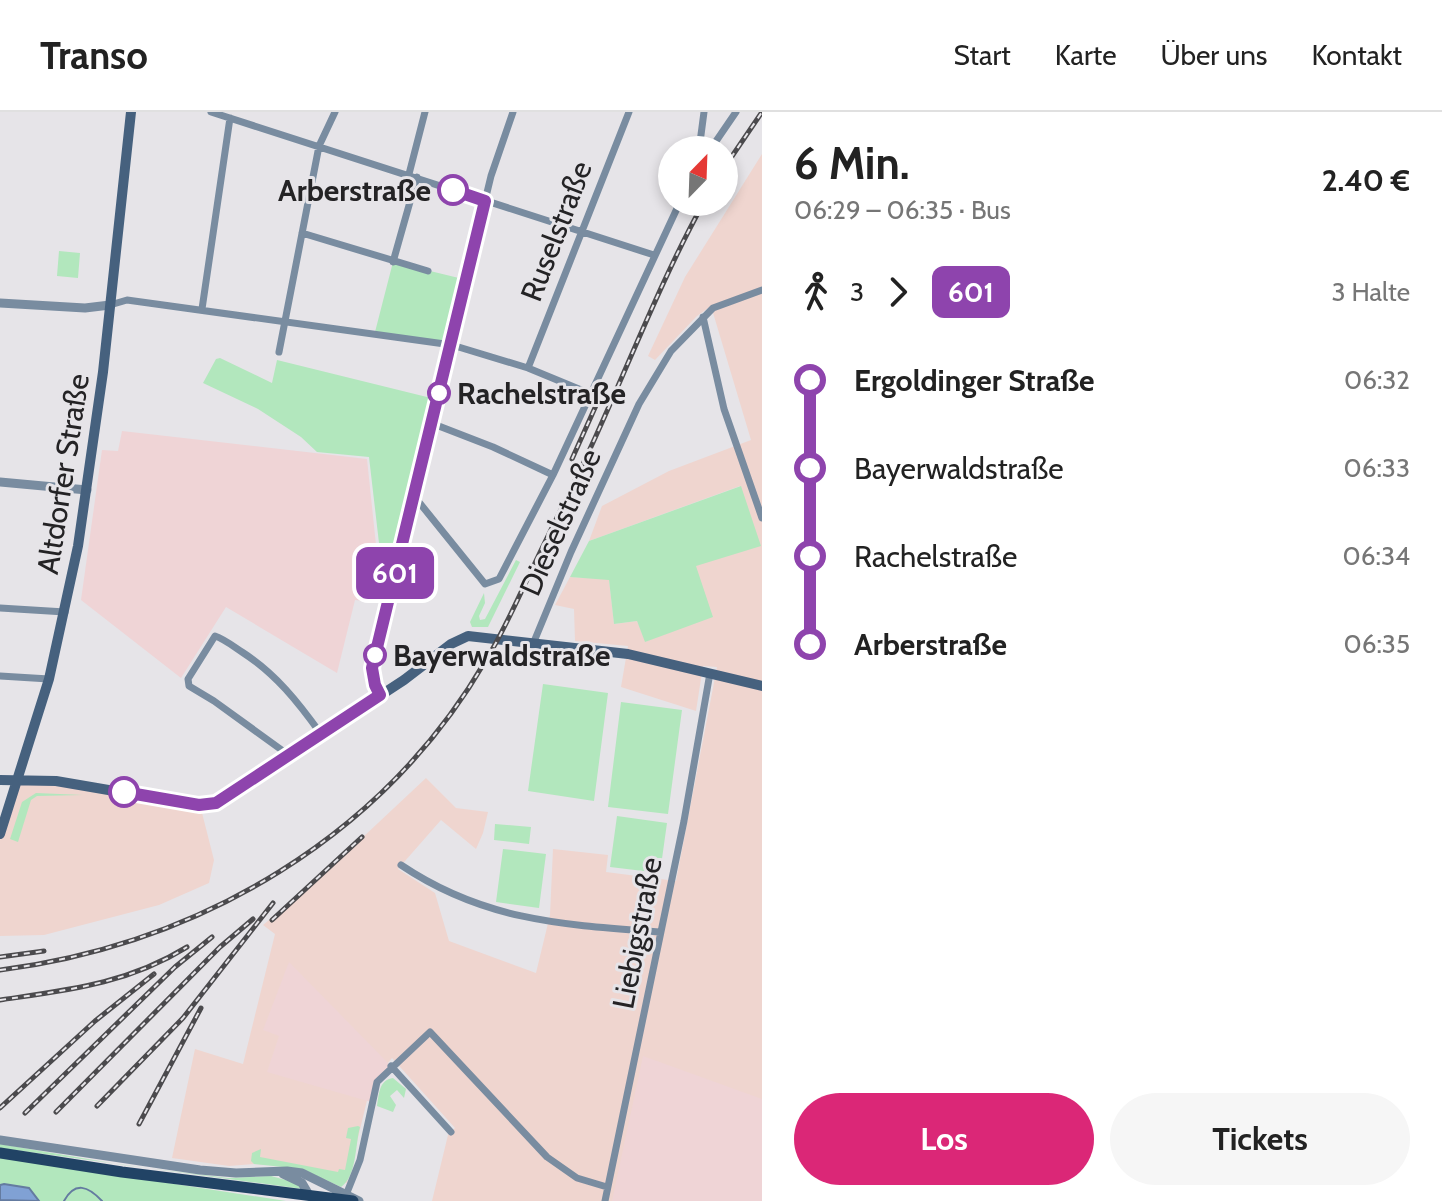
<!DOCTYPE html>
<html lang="de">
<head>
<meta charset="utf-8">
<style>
	body { margin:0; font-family:Cabin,sans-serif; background:#f6f6f6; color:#222; height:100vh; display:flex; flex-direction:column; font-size:30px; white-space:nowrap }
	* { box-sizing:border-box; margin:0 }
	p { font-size:26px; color:#767676 }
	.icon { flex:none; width:44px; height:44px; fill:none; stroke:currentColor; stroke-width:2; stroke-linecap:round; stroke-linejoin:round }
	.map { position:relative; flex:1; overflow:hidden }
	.panel { display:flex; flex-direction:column; background:#fff; width:680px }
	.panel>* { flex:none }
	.badge { padding:0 16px; border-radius:12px; font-size:28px; line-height:52px }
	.needle { width:52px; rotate:23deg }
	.tools { position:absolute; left:658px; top:24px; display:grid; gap:16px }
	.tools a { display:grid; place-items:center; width:80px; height:80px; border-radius:50%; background:#fff; box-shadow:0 4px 12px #0003; font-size:40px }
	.map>.badge { position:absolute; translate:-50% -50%; box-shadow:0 0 0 4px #fff }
	.legs { display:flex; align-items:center; gap:12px; height:88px; padding:0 32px; font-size:26px }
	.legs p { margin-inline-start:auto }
	.overview { display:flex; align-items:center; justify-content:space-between; height:136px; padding:0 32px }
	h1 { font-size:44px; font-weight:700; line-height:60px }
	.action { display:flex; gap:16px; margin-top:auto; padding:16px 32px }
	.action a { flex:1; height:92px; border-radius:48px; background:#db2777; color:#fff; font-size:32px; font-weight:700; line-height:92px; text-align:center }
	.action a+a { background:#f6f6f6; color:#222 }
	ul { padding:0 32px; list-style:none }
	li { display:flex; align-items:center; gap:28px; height:88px; font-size:30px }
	li i { display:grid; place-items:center; width:12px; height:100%; margin:0 10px; background:currentColor }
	li i::after { content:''; width:20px; height:20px; margin:-10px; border:6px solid; border-radius:50%; background:#fff }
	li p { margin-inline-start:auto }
	li:first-child i { background:linear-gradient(#0000 50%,currentColor 0) }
	li:last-child i { background:linear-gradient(currentColor 50%,#0000 0) }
	header { display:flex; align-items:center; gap:48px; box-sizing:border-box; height:112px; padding:0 40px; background:#fff; border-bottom:2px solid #e0e0e0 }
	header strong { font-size:38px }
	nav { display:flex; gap:44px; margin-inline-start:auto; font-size:28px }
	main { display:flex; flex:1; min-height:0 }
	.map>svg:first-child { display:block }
	.commercial { fill:#efd5cf }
	.industrial { fill:#efd4d6 }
	.green { fill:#b2e7bd }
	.water { fill:#80a1d4; stroke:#647ba0; stroke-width:2 }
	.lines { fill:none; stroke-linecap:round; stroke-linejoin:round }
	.stream { stroke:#647ba0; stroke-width:2 }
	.minor { stroke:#798ca0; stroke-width:7 }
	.tertiary { stroke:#798ca0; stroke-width:9 }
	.secondary { stroke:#46617e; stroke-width:10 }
	.primary { stroke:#214365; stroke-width:11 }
	.rail-casing { stroke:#4b4a4d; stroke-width:5 }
	.rail { stroke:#e6e4e8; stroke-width:2; stroke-dasharray:6; stroke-linecap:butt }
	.line-1-casing { stroke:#fff; stroke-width:18 }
	.line-1 { stroke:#8e44ad; stroke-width:12 }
	.stop-1-dot { fill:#fff; stroke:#8e44ad; stroke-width:4 }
	.labels { text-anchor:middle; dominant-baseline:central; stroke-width:6; stroke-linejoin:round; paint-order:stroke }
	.stop-label { font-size:30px; font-weight:bold; fill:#242325; stroke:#e6e4e8; text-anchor:start }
	.street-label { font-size:30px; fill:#242325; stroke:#e6e4e8 }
</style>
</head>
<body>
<header>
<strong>Transo</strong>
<nav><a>Start</a><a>Karte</a><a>Über uns</a><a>Kontakt</a></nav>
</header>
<main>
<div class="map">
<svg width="762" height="1089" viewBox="0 0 762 1089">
	<rect width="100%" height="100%" fill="#e6e4e8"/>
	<path class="commercial" d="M762,42V1089H432L448,1023L455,1016L392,946L371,972L347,1071L285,1054L254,1052L229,1054L172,1046L195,937L243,952L275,822L263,813L314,771L426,666L456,696L488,700L483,721L476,737L441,708L398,757L435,781L449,829L536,861L550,803L553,737L608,743L606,760L676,769L717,555L703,554L696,599L621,575L628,534L575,529L574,497L555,493L570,465L609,467L614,512L637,509L646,530L696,454L740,374L589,429L602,394L669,359L751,328L711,194L697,204L655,248L648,244L685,165Z
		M17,670L106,679L200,693L214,748L209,771L159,793L44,823L0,824V722Z"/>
	<path class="industrial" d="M122,319L367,347L376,433L394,438L380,491L355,488L337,561L226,495L181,566L81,488L102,338L118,339Z
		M289,850L391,954L382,963L371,990L267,960L279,924L263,918Z
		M643,944L762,987V1089H612Z"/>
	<path class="green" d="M59,139L80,141L78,166L57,164Z
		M393,150L463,167L452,233L375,220Z
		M220,246L272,271L277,248L431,286L394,436L379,431L369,345L317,340L301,325L258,297L203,271L216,247Z
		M741,374L761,434L696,454L713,505L645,530L637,509L614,512L609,468L570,465L589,429Z
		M516,448L520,450L488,515H472L470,510L484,481L485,491L479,504L480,508L485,507Z
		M543,572L608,581L594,689L528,679Z
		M621,590L682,598L668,702L608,695Z
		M36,681L83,683L37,684L31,688L18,730L10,727L22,690Z
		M617,704L667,711L660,761L610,755Z
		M495,712L531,715L529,732L494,728Z
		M503,737L546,742L539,796L496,790Z
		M393,966L406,977L404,986L397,978L390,984L396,993L393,1000L377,994C379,982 379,968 393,966Z
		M358,1014L360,1015C355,1033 357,1064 341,1075L302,1057L254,1052L251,1049L252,1041L261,1037L260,1045L338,1060L339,1057L345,1058L351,1027L346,1026L348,1016Z
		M0,1032L123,1053L228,1066L271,1064L293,1070L303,1077L0,1036Z
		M0,1045L286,1089H0Z"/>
	<path class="water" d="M4,1072L29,1076L39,1089L0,1088V1073Z"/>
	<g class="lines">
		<path class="stream" d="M64,1089C75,1069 88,1074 102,1089"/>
		<path class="minor" d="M211,0L654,143
			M699,38L704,0
			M710,38L736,0
			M409,62L425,0
			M302,121L428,159
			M393,150L417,65
			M110,193L127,188L452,233L528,256L591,282
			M202,197L230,6
			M703,205L724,297L762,406
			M279,240L319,34L335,0
			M528,256L629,0
			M431,311L493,335L553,363
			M414,384L481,467L485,472L499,467L553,363L680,90
			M0,496L65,500
			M533,532L571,440L639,292L671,239L713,196L762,178
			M0,564L49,567
			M380,583L375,573L372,556L491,64L513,0
			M290,644L214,589L189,574L188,567L215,524C224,527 233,534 242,540C276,562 298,590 321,622
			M401,753C484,809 564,813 660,820
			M391,954L451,1020
			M346,1083L360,1048L377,970L430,920L547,1045L577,1066L607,1075
			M605,1089L684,709L710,561"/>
		<path class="tertiary" d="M0,191L85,196L110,193
			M0,370L87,378
			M0,1028L200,1058L236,1061L287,1059L302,1061L359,1089
			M283,1062L302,1071L309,1083"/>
		<path class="secondary" d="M0,668L56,669L190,692L216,691L404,568L451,532L468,524L628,542L762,574
			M0,722L49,567L78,434L103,260L131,0"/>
		<path class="primary" d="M0,1041L122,1060L353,1089"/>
		<g class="rail-casing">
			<path id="rail" d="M724,56L762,0
				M572,347L598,289
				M272,808L362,725
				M0,845L44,839
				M0,858C200,832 383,725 486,548C505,517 519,484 535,451C555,409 576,368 595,326C631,247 662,166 704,90
				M0,888C68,878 127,872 187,835
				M97,994L183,906L273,791
				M0,996L95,909L154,862
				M56,1000L220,835L253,807
				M25,1001L175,855L212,825
				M139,1012L201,896"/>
		</g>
		<use href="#rail" class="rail"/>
	</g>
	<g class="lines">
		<g class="line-1-casing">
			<path id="line-1" d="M124,680L199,693L216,691L380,583L375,573L372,556L485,89L453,78"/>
		</g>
		<use href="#line-1" class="line-1"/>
	</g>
	<g class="stop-1-dot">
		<circle cx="453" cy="78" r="14"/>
		<circle cx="439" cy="281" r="10"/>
		<circle cx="375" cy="543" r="10"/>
		<circle cx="124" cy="680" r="14"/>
	</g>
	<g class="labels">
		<g class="stop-label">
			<text x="431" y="78" text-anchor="end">Arberstraße</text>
			<text x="457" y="281">Rachelstraße</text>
			<text x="393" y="543">Bayerwaldstraße</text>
		</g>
		<g class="street-label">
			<text transform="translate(556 119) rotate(-69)">Ruselstraße</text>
			<text transform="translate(63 362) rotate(-81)">Altdorfer Straße</text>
			<text transform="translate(560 410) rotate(-66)">Dieselstraße</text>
			<text transform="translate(637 821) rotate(-79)">Liebigstraße</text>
		</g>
	</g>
</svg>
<div class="tools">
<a><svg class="needle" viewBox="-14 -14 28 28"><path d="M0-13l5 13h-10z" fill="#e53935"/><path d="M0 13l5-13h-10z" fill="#767676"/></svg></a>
</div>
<b class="badge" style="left:395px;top:461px;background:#8e44ad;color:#fff">601</b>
</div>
<section class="panel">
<div class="overview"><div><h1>6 Min.</h1><p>06:29 – 06:35 · Bus</p></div><b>2.40 €</b></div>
<div class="legs"><svg class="icon" aria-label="walk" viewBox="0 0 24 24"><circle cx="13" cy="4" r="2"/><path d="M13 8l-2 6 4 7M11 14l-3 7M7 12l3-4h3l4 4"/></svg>3<svg class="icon" aria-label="forward" viewBox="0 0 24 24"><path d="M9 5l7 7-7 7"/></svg><b class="badge" style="background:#8e44ad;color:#fff">601</b><p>3 Halte</p></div>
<ul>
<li><i style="color:#8e44ad"></i><b>Ergoldinger Straße</b><p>06:32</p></li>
<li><i style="color:#8e44ad"></i><span>Bayerwaldstraße</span><p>06:33</p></li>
<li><i style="color:#8e44ad"></i><span>Rachelstraße</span><p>06:34</p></li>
<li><i style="color:#8e44ad"></i><b>Arberstraße</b><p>06:35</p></li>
</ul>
<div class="action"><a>Los</a><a>Tickets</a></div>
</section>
</main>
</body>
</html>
